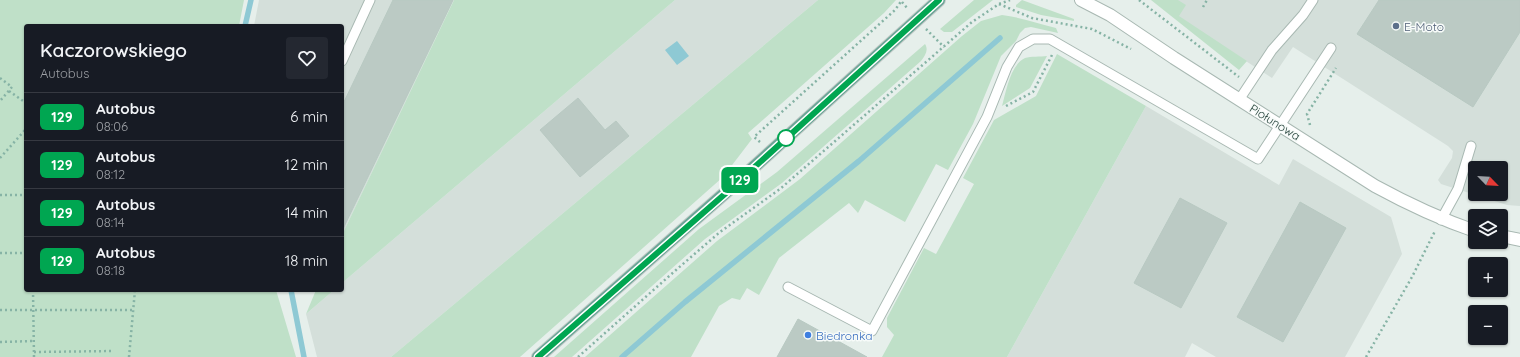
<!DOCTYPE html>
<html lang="pl">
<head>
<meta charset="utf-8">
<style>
	body { margin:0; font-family:Quicksand,sans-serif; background:#242831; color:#f1f3f6; height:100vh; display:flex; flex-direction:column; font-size:15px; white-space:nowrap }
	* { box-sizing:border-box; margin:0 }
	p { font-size:13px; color:#9ea1a6 }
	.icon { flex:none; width:22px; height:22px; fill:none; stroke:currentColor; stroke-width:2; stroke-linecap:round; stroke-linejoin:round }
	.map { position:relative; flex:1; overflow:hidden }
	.side { position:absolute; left:24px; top:24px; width:320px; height:268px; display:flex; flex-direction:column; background:#171b24; border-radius:4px; box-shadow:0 1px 3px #0004 }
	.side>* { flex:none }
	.badge { padding:0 8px; border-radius:6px; font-size:14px; line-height:26px }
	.needle { width:26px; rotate:115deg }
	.controls { position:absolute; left:1468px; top:161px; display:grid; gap:8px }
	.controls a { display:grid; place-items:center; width:40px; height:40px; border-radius:4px; background:#171b24; box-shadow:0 1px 3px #0004; font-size:20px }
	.map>.badge { position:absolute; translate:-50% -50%; box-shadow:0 0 0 2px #fff }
	.round { display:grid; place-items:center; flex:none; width:42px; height:42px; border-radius:4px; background:#242831 }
	.head { display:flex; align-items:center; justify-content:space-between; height:68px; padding:0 16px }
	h1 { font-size:19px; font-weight:600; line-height:30px }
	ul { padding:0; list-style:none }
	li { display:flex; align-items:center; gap:12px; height:48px; padding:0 16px; border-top:1px solid #363941 }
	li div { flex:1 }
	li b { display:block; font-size:15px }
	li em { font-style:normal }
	li .badge { min-width:44px; font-weight:700; text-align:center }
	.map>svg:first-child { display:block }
	.built { fill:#d4dfda; fill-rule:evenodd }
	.green { fill:#bfe0c8 }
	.water { fill:#8ec9d4 }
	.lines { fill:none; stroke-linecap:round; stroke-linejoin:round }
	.stream { stroke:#8ec9d4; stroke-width:5.5 }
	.building { fill:#bbcac4; stroke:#b8c9c2 }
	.service-casing { stroke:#a8b8b2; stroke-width:11 }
	.minor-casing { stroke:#a8b8b2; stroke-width:14 }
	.primary-casing { stroke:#c2cac8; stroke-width:14 }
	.path { stroke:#86b3a5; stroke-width:2.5; stroke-dasharray:2 3; stroke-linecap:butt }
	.service { stroke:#fff; stroke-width:9 }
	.minor { stroke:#fff; stroke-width:12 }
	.primary { stroke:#6aa596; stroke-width:12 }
	.line-casing { stroke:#fff; stroke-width:9 }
	.line { stroke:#00a651; stroke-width:6 }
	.service-dot { fill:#5c6f8a; stroke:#f7fbf9; stroke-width:1.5 }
	.stop-dot { fill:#fff; stroke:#00a651; stroke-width:2 }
	.shop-dot { fill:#3f7fe0; stroke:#f7fbf9; stroke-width:1.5 }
	.labels { text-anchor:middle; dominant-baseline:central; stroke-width:3; stroke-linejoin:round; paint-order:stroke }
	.service-label { font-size:12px; fill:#4e5e75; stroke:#f7fbf9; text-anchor:start }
	.street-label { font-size:12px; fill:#24423a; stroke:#f7fbf9 }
	.shop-label { font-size:12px; fill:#366cbe; stroke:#f7fbf9; text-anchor:start }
</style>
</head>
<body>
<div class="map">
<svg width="1520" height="357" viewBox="0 0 1520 357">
	<rect width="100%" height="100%" fill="#e6efeb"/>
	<path class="built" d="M259,0H454L342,235V26H254Z
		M675,0H818L391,357H317L306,314L334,290H342V283Z
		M1156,0H1520V206L1507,205L1441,184L1438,180L1452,158L1453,151L1448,146L1293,47L1272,78L1178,17ZM1475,168H1501V194H1475Z
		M1146,106L1279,185L1293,159L1391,217L1402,254L1345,357H1216L1192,343L1185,357H1007Z"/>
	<path class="green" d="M0,0H244L239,26H26V290H276L296,357H0Z
		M454,0H675L342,283V235Z
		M818,0H896L884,13L748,133L752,139L723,177L520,357H391Z
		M974,0H993L952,32H944L940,29Z
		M1022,0L1074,19V21L1041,15L1016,7V5Z
		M1151,0H1178L1186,5L1179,16L1247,61L1239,70Z
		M1002,15C1020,17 1039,24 1056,28L1058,33L1031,27L1025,28L1020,33L1016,41L1001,56L973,124L948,170L936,164L905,222L865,200L858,213L849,203L779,258L759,295L747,288L740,300L732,298L719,306L691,357H585L717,241L800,179L962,36L981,21Z
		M925,44C929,50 925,56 921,61L782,183L705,239L572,357H554L699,229L777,172Z
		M1057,54L1146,106L1007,357H882L894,335L887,327V318L924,248L936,254L974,184L963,178L994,120L1036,96Z
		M1047,56L1030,88L1002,106C1006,92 1010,65 1025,58C1031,56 1040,57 1047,56Z
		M316,290H334L306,314Z"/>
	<path class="water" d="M677,41L689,56L677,65L665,50Z"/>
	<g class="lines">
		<path class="stream" d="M245,26L251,0
			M291,290L304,357
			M622,357L685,302L859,161L1000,38"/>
	</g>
	<path class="building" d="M393,0H453L342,231V106Z
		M1379,0H1520V32L1473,107L1357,34Z
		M578,98L605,130L616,121L629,136L580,177L540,130Z
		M1180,198L1227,223L1181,308L1134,283Z
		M1300,202L1346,228L1283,342L1237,317Z
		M798,319L867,357H777Z"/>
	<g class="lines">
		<g class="service-casing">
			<path id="service" d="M342,61L370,0
				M1239,100L1272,50L1303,15L1313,0
				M1441,220L1458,189L1471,146
				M788,287L872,331L987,117L1007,67L1019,47L1033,39H1050L1258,159L1331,48"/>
		</g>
		<g class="minor-casing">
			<path id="minor" d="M1081,0L1110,15L1174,58L1375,186C1408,204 1440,219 1475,231
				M1501,236L1520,240"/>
		</g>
		<g class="primary-casing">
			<path id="primary" d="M538,357L725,193L939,0"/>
		</g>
		<path class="path" d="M1139,0L1239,77
			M902,2L908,9
			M999,4L1032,18L1092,29L1131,49
			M1203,7L1207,0
			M926,29L944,47
			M0,78L12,87L0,101
			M9,91L26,103
			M1006,106L1033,92L1052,55
			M1310,125L1307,114L1336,68
			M760,142L754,137L895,10L902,0
			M0,158L26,129
			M0,195H26
			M0,253H26
			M33,290L34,357
			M0,310H133
			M0,342L34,341
			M34,352L114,351
			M129,357L135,290
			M578,357L676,270L720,232L780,189L972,22L999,4L1010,0
			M1366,357L1412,277L1435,231"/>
		<use href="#service" class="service"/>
		<use href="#minor" class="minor"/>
		<use href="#primary" class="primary"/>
	</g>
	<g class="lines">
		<g class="line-casing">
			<path id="line" d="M538,357L726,193L939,0"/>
		</g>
		<use href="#line" class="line"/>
	</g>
	<circle class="service-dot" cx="1396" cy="26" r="4"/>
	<circle class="stop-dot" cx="786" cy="138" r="8"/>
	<circle class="shop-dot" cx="808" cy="335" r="4"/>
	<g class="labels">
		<g class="service-label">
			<text x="1404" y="26">E-Moto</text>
		</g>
		<g class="street-label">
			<text transform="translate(1275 122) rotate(32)">Piołunowa</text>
		</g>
		<g class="shop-label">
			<text x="816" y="335">Biedronka</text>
		</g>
	</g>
</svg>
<div class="controls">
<a><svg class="needle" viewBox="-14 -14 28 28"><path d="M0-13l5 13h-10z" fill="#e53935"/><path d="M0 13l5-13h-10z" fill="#9ea1a6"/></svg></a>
<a><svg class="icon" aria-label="layers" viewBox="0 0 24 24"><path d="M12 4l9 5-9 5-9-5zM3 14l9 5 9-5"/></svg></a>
<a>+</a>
<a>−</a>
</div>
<b class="badge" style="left:740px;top:180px;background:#00a651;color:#fff">129</b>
<section class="side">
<div class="head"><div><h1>Kaczorowskiego</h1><p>Autobus</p></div><a class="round"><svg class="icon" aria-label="heart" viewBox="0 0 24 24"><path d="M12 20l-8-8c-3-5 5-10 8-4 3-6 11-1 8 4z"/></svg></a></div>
<ul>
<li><span class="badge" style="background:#00a651;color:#fff">129</span><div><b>Autobus</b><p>08:06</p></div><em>6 min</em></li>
<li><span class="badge" style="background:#00a651;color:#fff">129</span><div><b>Autobus</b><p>08:12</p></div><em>12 min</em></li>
<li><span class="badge" style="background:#00a651;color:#fff">129</span><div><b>Autobus</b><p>08:14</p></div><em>14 min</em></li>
<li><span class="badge" style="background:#00a651;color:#fff">129</span><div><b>Autobus</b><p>08:18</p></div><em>18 min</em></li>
</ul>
</section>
</div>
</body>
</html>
